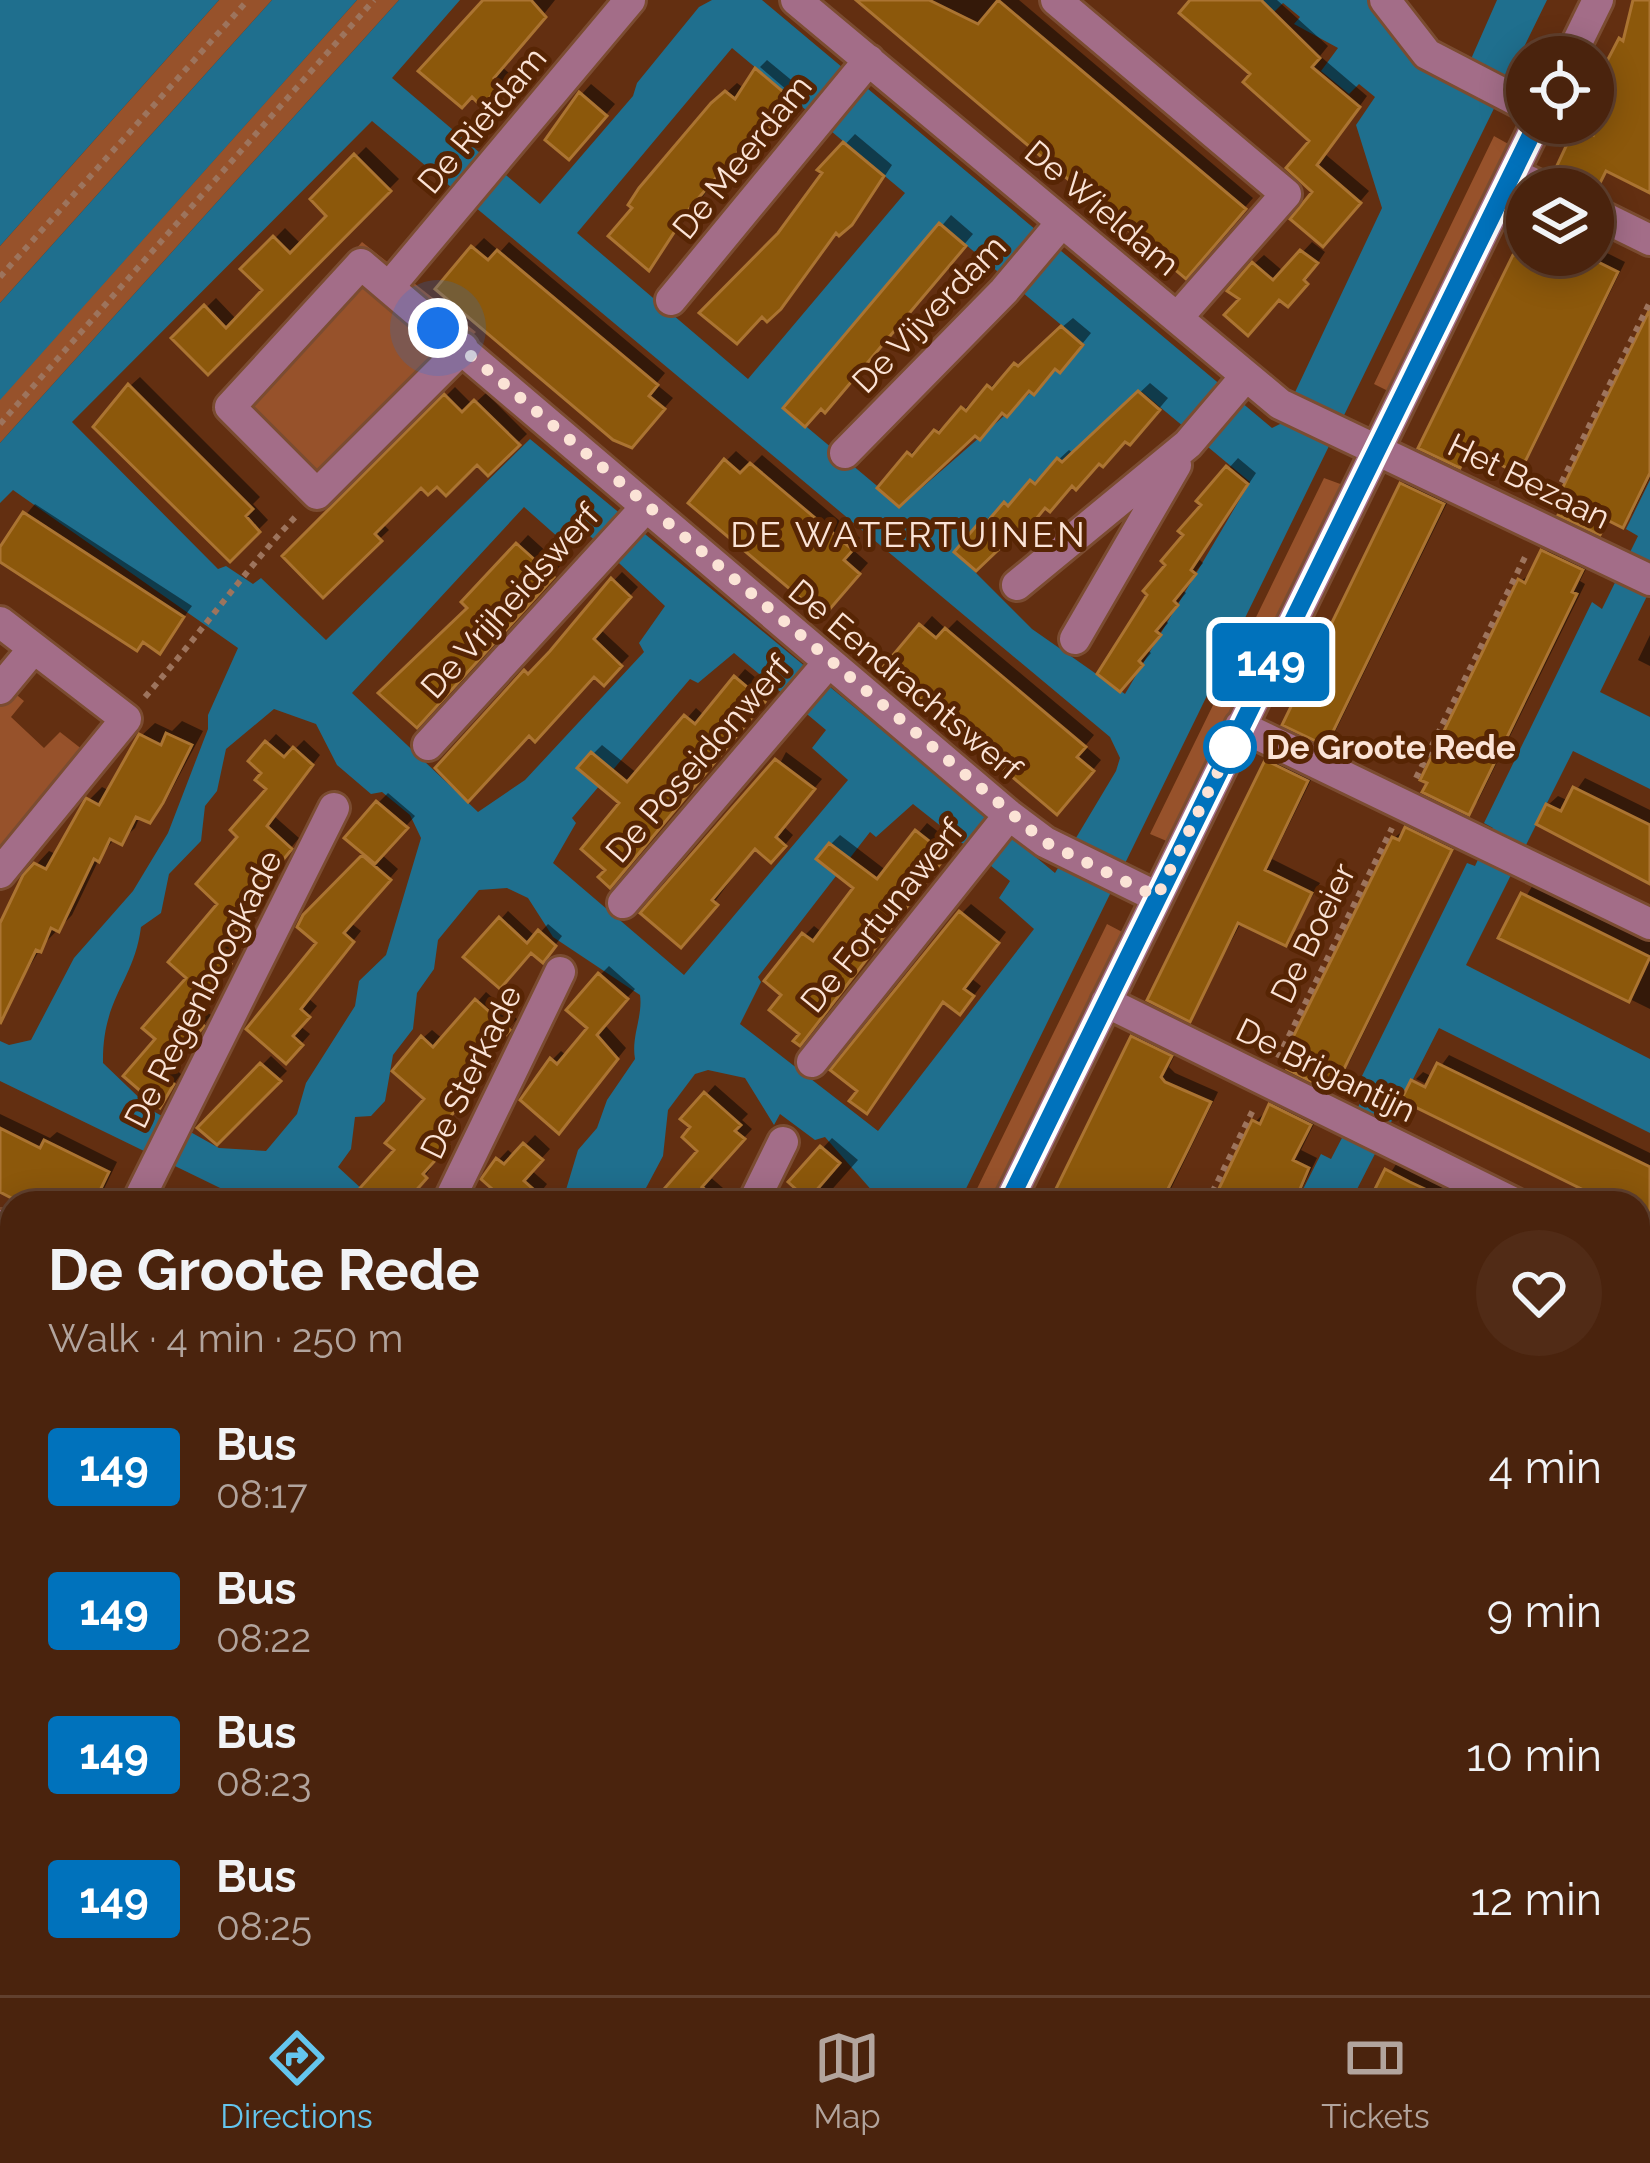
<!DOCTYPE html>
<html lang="en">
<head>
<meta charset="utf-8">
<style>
	body { margin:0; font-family:Raleway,sans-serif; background:#512b16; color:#f1f3f6; height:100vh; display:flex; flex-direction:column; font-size:45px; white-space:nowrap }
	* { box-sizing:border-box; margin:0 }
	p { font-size:39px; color:#b2a49d }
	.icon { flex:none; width:66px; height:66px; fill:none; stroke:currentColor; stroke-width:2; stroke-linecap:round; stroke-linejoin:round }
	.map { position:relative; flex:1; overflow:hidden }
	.side { position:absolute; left:0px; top:1191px; width:1650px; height:804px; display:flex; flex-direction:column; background:#4a230d; border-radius:36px 36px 0 0; box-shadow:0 6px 30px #0003,0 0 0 3px #61402e }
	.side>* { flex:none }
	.badge { padding:0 24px; border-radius:9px; font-size:42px; line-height:78px }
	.buttons { position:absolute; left:1506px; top:36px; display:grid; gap:24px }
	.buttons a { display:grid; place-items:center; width:108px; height:108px; border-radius:50%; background:#4a230d; box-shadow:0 6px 30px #0003,0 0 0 3px #61402e; font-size:60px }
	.you { position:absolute; width:60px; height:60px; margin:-30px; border:9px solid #fff; border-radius:50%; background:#1a73e8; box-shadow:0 0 0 18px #1a73e833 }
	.map>.badge { position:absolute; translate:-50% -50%; box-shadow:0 0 0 6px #fff }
	.round { display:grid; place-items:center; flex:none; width:126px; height:126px; border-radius:63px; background:#512b16 }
	.headline { display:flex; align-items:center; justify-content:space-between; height:204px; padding:0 48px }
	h1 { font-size:57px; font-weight:700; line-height:90px }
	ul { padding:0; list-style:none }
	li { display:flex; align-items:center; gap:36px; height:144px; padding:0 48px }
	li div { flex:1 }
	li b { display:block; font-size:45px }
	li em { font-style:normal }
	li .badge { min-width:132px; font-weight:700; text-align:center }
	.tab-bar { display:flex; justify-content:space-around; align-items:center; height:168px; border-top:3px solid #61402e; background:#4a230d; font-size:33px; color:#b2a49d }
	.tab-bar a { display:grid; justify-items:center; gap:6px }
	.tab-bar .current { color:#64c5ee }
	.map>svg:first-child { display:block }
	.green { fill:#97522b }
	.water { fill:#1f6f8e; fill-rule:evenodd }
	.shadow { fill:#0007 }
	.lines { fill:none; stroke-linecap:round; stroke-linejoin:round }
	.stream { stroke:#1f6f8e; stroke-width:9 }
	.building { fill:#8c580b; stroke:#ab7432; stroke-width:3 }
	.minor-casing { stroke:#7b4c31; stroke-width:36 }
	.path { stroke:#9d745d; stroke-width:6; stroke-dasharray:6 6; stroke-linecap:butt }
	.minor { stroke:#a36d88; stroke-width:30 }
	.line-casing { stroke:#fff; stroke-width:27 }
	.line { stroke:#0072bc; stroke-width:18 }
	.walk { stroke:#fbe3d6; stroke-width:12; stroke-dasharray:0 21.6 }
	.stop-dot { fill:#fff; stroke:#0072bc; stroke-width:6 }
	.labels { text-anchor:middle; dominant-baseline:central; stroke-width:10; stroke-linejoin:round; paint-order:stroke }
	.street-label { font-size:33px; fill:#fbe3d6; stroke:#572504 }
	.stop-label { font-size:33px; font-weight:bold; fill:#fbe3d6; stroke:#572504; text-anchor:start }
	.neighbourhood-label { font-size:36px; letter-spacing:3px; fill:#fbe3d6; stroke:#572504 }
</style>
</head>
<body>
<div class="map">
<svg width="1650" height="1995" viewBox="0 0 1650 1995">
	<rect width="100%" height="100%" fill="#632f11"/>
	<path class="green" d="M219,0H272L0,303V246Z
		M357,0H399L0,443V399Z
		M1494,136L1512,146L1392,393L1374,384Z
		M362,242L476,332L304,499L212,410Z
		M1324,478L1343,485L1169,842L1150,834Z
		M12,691L24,701L11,717L44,748L60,732L83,750L0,854V704Z
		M1107,924L1126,934L994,1203H970Z"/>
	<path class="water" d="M0,0H219L0,246Z
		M272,0H357L0,400V303Z
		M399,0H460L392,78L540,204L633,96L637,83L699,7L712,0H762L1272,428L1280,424L1382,208L1356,125L1375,97L1359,84L1349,94L1321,71L1338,48L1294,24L1300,17L1283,3L1272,14L1257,0H1371L1460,84L1497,0H1547L959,1203H866L874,1193L825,1137L815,1140L780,1114L774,1125L745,1078L708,1070L695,1074L668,1110L663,1156L638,1203H562L578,1150L597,1128L607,1100L635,1059C631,1036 643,1017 640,995L553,937L528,898L507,888L479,890L438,940L434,969L417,993L413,1029L393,1055L385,1101L371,1116L355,1117L351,1149L338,1167L377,1203H251L0,1081V1041L9,1045L31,1040L74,958L133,891L168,833L208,729V715L238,648L13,490L0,503V443ZM732,48L905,193L748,379L577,233ZM372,121L1110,737L1120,758L1116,771L1055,873L530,439L326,640L261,578L253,584L226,566L218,569L72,422ZM940,223L1085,345L901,506L783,407ZM1142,392L1250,482L1125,694L1032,629L955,552ZM524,507L559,538L575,522L665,606L639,643L644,652L525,780L478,812L352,693ZM734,653L826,730L812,748L848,780L684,975L553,863L576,823L572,818L690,679L698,683ZM274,709L316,724L337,765L371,794L382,792L410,815L421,838L386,955L359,981L355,1006L306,1083L297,1114L266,1151L219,1148L153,1111L103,1063C102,997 134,982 141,927L161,913L169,874L201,841L205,806L217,791L226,749ZM913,804L1010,881L999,898L1034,929L878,1131L740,1024L761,982L758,977L870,832L876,837Z
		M1650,480V590L1600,692L1650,717V789L1573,751L1466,965L1650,1059V1133L1439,1028L1350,1203H1296L1321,1154L1331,1159L1369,1086L1359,1082L1467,863L1475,866L1493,828L1484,823L1592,602L1602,609L1638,536L1626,529Z
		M1650,1238V1452L1638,1476V1262Z
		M0,1262L12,1268V1416L3,1411L0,1416Z
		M0,1759L12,1764V1983H290L315,1995H0Z
		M379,1983H517L507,1995H373Z
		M1074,1983H1392L1386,1995H1072Z"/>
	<path class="shadow" d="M488,0H555L502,67L509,73L492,93Z
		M861,0H1019L1253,198L1195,265Z
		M1189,0H1277L1328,46L1320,56L1367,96L1325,154L1369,191L1333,233L1316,192L1313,141Z
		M1636,0H1650V189L1609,169L1593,191L1567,189L1558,172L1581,123H1593V98L1628,33Z
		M767,60L801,88L795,97L760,67Z
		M737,83L745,89L743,144L649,267L713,105Z
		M591,84L615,104L579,146L559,119Z
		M855,134L892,165L862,211L839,232L780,235L826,173L822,169Z
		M366,147L399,179L208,371L175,338L216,298L237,320L266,290L245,269L285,228L302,245L331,216L314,199Z
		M951,215L973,234L849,381L787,407Z
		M1527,234V255H1593V246L1625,262L1527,461L1518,470L1473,447L1460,464L1423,447Z
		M484,238L500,252L509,242L665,373L656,384L673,398L642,434L474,248Z
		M1312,242L1325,252L1297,294L1243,298L1254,264L1264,255L1284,272Z
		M1650,317V478L1632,514L1622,524L1610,521L1600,531L1569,499Z
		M1073,318L1091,333L1070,359L975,431L899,503L910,454Z
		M140,377L260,497L253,504L268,520L230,558L130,386Z
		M1150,383L1168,398L1140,431L1018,527L958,552L989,517L993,520L1069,450L1074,454Z
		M455,387L473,405L486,393L527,434L488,472L477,461L437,482L421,483L382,523L389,530L323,593L286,556Z
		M736,451L752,465L762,455L860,538L852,549L868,563L833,603L726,461Z
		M1238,458L1256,473L1199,559L1203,563L1181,589L1186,593L1164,619L1168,623L1146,649L1151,653L1130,678L1170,565L1205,505L1200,500Z
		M1413,475L1452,493L1335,732L1325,742L1403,485Z
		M35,504L192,606L160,650L0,558V545Z
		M528,535L561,565L426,715L471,607L466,602Z
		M1554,542L1591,559L1580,581L1585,584L1478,801L1468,811L1521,581L1533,572Z
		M622,572L638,587L600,629L629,656L604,682L595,673L529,732L439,768Z
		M932,616L947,630L957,620L1094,735L1085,746L1101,760L1067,801L887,667Z
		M1650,635V666L1638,660Z
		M745,669L772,691L620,874L609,869L623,803L593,754L602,745L638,774L696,708L705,716Z
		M182,721L203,731L163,806L149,820L140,816L135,828L121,841L115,838L100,857L72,915L42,946L0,1016V922L36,865L49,851L58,855L89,800L102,787L110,791L141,736L155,723L172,731Z
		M276,734L294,750L304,740L320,755L274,816L299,838L259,887L267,894L224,942L237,954L196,1003L211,1015L172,1066L181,1074L160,1104V1039L222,903L241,836L271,788L266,773L252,760Z
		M1277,751L1316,770L1272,859L1320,883L1285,943L1242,921L1190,1018L1267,761Z
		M786,752L822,779L783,826L793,835L781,850L756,846L690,935Z
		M1585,778L1650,810V877L1548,805L1558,796L1569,801Z
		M388,793L415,816L381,854L398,869L351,923L361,931L308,998L317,1006L300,1026L310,1034L295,1051L250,1028L320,943L305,917L368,854L378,803Z
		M1418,819L1459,839L1350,1061L1327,1086L1394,838Z
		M927,823L954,844L804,1033L785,995L805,935L814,926L823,933L857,888L831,844L840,835L887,871Z
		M1533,885L1650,942V1009L1502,936Z
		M971,904L1006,932L971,978L981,986L969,1002L945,1000L875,1101L962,913Z
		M508,911L536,937L548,924L562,936L550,952L468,957Z
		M609,966L635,989L604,1024L626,1048L568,1121L552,1060L561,1051L567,1056L591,1028L600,975Z
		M486,992L517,1019L476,1068L485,1075L442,1123L455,1134L418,1186L431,1198L427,1203H382L398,1150L428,1099L423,1038L432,1030L444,1040Z
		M1142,1028L1179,1046L1169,1067L1175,1073L1218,1092L1164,1203H1051Z
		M1449,1055L1650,1153V1219L1638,1213V1203H1617L1413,1084L1440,1091L1416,1079L1423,1072L1433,1077Z
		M271,1056L287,1071L217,1141L201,1127Z
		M715,1085L748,1114L742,1120L752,1129L709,1176L737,1200L676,1203L701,1150L695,1127L685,1118Z
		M1282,1096L1319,1114L1301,1150L1317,1158L1295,1203H1215L1255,1122Z
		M0,1114L50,1138L57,1132L117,1162L97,1203H29L0,1189Z
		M535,1135L550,1149L531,1170L547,1184L532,1203H488L499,1191L488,1171L508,1150L515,1156Z
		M832,1138L858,1160L820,1203H812L792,1182Z
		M1398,1161L1484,1203H1372Z
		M12,1458V1537L0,1531V1483Z
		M1642,1698L1650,1702V1981L1638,1975V1703Z
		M555,1983H631L621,1995H545Z
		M993,1983H1062L1056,1995H991Z"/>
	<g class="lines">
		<path class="stream" d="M1403,1983L1427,1995"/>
	</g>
	<path class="building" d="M483,0H531L546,17L494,78L501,84L482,107L472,97L462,108L418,71Z
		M856,0H929L978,24L998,0L1246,209L1186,279Z
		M1190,0H1261L1320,58L1312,67L1360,107L1317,165L1361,203L1323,247L1290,219L1312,192L1286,168L1309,141L1243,82L1250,74L1179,13Z
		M1633,0H1650V193L1606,171L1595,193L1576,189L1554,172L1575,127L1593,135V88L1619,38L1623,41Z
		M755,68L793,100L781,118L738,152L690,208L649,271L608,236L632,208L628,205L639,188L711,103L725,91L735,99Z
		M579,92L607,116L569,160L545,140Z
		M843,142L884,176L852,225L839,236L836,233L781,309L767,322L762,317L737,344L699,313L778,233L822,173L817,170Z
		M354,154L391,191L208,375L171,338L204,305L226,328L262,290L240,269L273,236L290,253L326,216L310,199Z
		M939,223L966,246L825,413L821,409L805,427L783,408Z
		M471,246L488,260L497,250L658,385L649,396L665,409L632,448L613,440L435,289Z
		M1300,250L1318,263L1304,280L1308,284L1288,307L1279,300L1248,336L1224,315L1239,299L1227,291L1252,262L1273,280Z
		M1513,255H1584L1618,272L1519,474L1469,449L1460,468L1418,448Z
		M1650,309V473L1623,528L1607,520L1600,535L1558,515L1565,500L1558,497Z
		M1061,326L1083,345L1060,373L1055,369L1034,395L1029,391L1007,417L1002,413L980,440L975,436L899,507L877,488L907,452L912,456L934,430L939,433L961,407L966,411L987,385L992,389L1014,363L1018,366Z
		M128,384L253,509L246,516L260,532L230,562L93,427Z
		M1138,391L1160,410L1130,445L1125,442L1103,467L1099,464L1076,490L1072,486L1050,512L1045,508L1023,535L1018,531L976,571L954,552L977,525L981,529L1004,502L1008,506L1030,480L1035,484L1057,458L1062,462Z
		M444,394L462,412L474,400L520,445L488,476L477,465L446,496L437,487L428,495L421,488L375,534L382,541L323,598L282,556Z
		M724,459L740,473L750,463L853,550L844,560L860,574L823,617L688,503Z
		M1226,466L1248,484L1191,570L1196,574L1174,601L1178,605L1156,631L1161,635L1139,661L1143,665L1120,692L1097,674L1147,595L1143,591L1165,565L1161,561L1183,535L1178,531L1201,505L1196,501Z
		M1400,483L1444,504L1326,746L1282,725Z
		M23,512L184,617L160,654L143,642L137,651L0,562V547Z
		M516,543L554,577L417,728L378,693L467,608L461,602Z
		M1541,550L1583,570L1572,592L1577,594L1469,815L1422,792L1427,783L1420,780L1518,579L1525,583Z
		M611,578L631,597L594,639L622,666L604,686L594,677L535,742L529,736L468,802L435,768L524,670L528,674L550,651Z
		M919,624L936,638L945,628L1086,747L1077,757L1094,771L1057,815L883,667Z
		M734,676L765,702L610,888L598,877L605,870L581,849L619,803L577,768L591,752L627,782L684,715L695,724Z
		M166,733L192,745L163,803L150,823L136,817L122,845L110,839L99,862L94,859L59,932L51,928L41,952L36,950L0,1024V923L23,875L34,863L46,869L86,798L99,805L139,734L161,745Z
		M265,741L284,757L293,747L313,765L267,826L292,849L252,898L260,905L217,953L231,964L190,1013L204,1026L165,1076L174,1084L160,1108L123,1076L155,1039L142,1028L186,978L168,962L217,904L196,884L237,837L230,830L266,789L255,780L261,773L248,761Z
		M775,759L815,789L776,837L786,846L771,863L755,849L712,900L718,905L681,948L640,913Z
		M1265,760L1308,781L1265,870L1312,893L1286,946L1238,923L1190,1022L1147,1000Z
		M1573,787L1650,825V884L1536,824L1546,804L1561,811Z
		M376,801L408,828L375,864L344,838Z
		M1405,827L1452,850L1341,1075L1337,1072L1328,1090L1287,1069L1301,1041L1293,1037L1392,837L1399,840Z
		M915,830L947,855L800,1046L793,1041L799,1034L769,1010L781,995L764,981L802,933L813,941L853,888L816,859L829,843L877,879Z
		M362,855L391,880L344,933L354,942L301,1009L310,1017L293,1036L303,1045L286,1064L246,1029L316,943L297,927L303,915Z
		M1521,893L1650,957L1629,1002L1498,938Z
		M959,911L999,943L964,989L974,996L960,1015L943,1002L867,1114L849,1101L857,1091L830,1070Z
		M499,917L527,943L538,930L556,946L543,963L531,953L500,989L463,957Z
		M598,973L628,999L597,1035L618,1059L559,1134L520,1100L550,1058L557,1064L587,1028L566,1010Z
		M475,999L510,1030L470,1078L478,1086L435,1133L449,1145L423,1174L427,1178L405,1203H377L360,1188L394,1150L385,1143L424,1099L392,1071L421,1036L433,1047Z
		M1131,1036L1172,1056L1161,1077L1165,1082L1211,1102L1189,1147L1161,1203H1049Z
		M260,1063L281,1081L217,1145L197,1128Z
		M1437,1063L1650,1167V1222L1638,1217V1203H1610L1401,1100L1411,1080L1425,1087Z
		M704,1092L741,1125L735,1131L745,1139L702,1187L721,1203H680L664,1189L697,1151L682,1137L690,1127L680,1119Z
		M1269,1104L1311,1125L1293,1160L1309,1168L1294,1203H1212L1252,1120L1260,1124Z
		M0,1128L40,1148L44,1140L109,1172L94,1203H21L0,1192Z
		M523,1143L543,1160L524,1181L549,1203H508L481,1179L496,1158L504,1164Z
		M820,1146L840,1163L808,1200L788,1182Z
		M1385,1169L1410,1182L1455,1203H1368Z"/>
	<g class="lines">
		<g class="minor-casing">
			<path id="minor" d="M796,0L1280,404L1650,580
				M1056,0L1286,194L1177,318
				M1385,0L1427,54L1527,106
				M1570,57L1598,0
				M1514,174L1545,189
				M1593,212L1650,240
				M389,287L630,0
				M671,300L869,60
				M463,348L317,494L230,407L361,264L1009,815L1045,842L1157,897
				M845,453L1004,291L1062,222
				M1017,585L1188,444L1246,376
				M0,622L126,719L0,873
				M1075,639L1176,465
				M0,689L34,648
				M1240,726L1650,924
				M428,745L646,507
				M623,903L829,662
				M1106,1002L1514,1203
				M812,1062L1009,815
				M137,1203L334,808
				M448,1203L560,972
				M753,1203L783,1142
				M1008,1203L1537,123
				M0,1225L12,1231
				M1638,1601L1650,1578
				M0,1663L12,1639
				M1638,1682L1650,1687
				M863,1983L886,1995
				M1556,1983L1581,1995
				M687,1995L697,1983
				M1517,1995L1522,1983"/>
		</g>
		<path class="path" d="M0,277L248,0
			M0,424L374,0
			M1551,504L1650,302
			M145,697C198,637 243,572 298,514
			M1416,778L1527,553
			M1278,1058L1392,828
			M1207,1203L1254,1108
			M1638,1518L1650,1494
			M963,1983L975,1989L974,1995
			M633,1995L643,1983
			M769,1995L776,1983"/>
		<use href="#minor" class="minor"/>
	</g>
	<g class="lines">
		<g class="line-casing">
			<path id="line" d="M1008,1203L1537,123"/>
		</g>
		<use href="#line" class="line"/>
		<path class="walk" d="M438,328L1045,842L1157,897L1230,747"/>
	</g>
	<circle class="stop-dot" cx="1230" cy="747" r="24"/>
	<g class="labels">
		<g class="street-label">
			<text transform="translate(482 120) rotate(-50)">De Rietdam</text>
			<text transform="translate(742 157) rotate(-51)">De Meerdam</text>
			<text transform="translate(1102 208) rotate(40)">De Wieldam</text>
			<text transform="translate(929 314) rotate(-46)">De Vijverdam</text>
			<text transform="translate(1529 481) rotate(26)">Het Bezaan</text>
			<text transform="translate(510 601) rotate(-48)">De Vrijheidswerf</text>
			<text transform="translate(905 680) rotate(40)">De Eendrachtswerf</text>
			<text transform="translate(698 759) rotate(-49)">De Poseidonwerf</text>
			<text transform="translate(882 916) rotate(-51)">De Fortunawerf</text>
			<text transform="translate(1313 933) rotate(-64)">De Boeier</text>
			<text transform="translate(203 989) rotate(-63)">De Regenboogkade</text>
			<text transform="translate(1326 1070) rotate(26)">De Brigantijn</text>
			<text transform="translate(471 1072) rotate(-64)">De Sterkade</text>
		</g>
		<g class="stop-label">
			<text x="1266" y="747">De Groote Rede</text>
		</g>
		<g class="neighbourhood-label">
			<text x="909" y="534">DE WATERTUINEN</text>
		</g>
	</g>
</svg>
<div class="buttons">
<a><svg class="icon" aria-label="locate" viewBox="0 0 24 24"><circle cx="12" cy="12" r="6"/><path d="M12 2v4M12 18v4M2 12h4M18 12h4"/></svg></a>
<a><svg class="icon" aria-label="layers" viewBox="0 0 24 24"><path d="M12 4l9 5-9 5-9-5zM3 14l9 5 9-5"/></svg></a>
</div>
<div class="you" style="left:438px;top:328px"></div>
<b class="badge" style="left:1271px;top:662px;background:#0072bc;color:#fff">149</b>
<section class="side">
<div class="headline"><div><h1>De Groote Rede</h1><p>Walk · 4 min · 250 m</p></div><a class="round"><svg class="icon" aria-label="heart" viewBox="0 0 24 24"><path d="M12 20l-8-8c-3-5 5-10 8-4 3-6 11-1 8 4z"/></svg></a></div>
<ul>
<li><span class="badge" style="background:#0072bc;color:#fff">149</span><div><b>Bus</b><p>08:17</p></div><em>4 min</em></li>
<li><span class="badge" style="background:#0072bc;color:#fff">149</span><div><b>Bus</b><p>08:22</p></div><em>9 min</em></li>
<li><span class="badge" style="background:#0072bc;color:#fff">149</span><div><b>Bus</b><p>08:23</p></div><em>10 min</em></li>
<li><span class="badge" style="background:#0072bc;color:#fff">149</span><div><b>Bus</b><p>08:25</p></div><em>12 min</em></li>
</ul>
</section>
</div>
<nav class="tab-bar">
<a class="current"><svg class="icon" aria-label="directions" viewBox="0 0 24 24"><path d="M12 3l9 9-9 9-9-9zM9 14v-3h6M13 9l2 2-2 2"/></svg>Directions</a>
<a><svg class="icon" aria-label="map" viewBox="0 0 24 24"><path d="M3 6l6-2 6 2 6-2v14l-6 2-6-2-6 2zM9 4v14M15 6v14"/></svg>Map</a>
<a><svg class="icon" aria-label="tickets" viewBox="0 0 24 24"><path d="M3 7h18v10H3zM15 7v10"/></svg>Tickets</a>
</nav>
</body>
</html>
